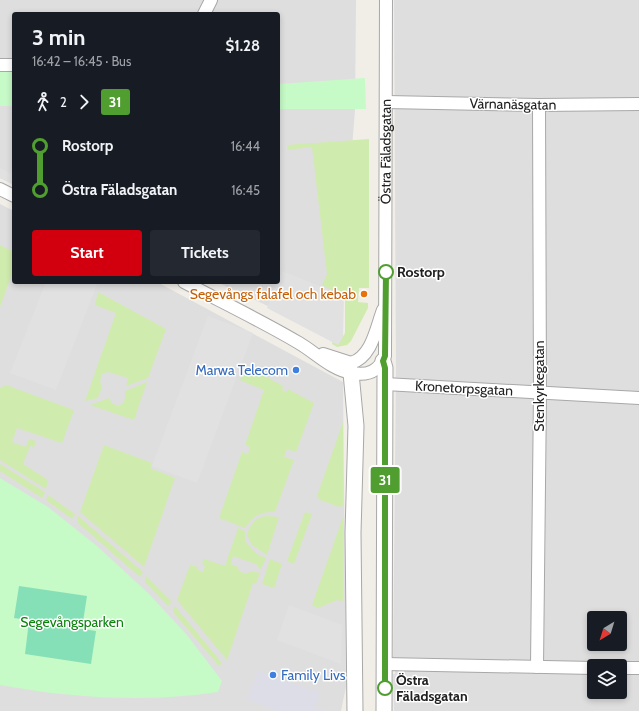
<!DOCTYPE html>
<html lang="en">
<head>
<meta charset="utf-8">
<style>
	body { margin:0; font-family:Cabin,sans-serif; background:#242831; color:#f1f3f6; height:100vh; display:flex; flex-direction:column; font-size:15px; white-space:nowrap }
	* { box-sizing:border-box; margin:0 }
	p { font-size:13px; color:#9ea1a6 }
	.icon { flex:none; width:22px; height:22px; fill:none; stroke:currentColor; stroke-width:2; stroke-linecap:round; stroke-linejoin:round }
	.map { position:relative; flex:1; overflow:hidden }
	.side { position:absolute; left:12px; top:12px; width:268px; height:272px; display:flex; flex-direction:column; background:#171b24; border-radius:4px; box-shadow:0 2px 6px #0003 }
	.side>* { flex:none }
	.badge { padding:0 8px; border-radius:3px; font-size:14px; line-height:26px }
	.needle { width:26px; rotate:218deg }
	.fabs { position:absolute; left:587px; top:611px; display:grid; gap:8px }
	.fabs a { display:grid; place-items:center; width:40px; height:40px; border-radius:4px; background:#171b24; box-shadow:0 2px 6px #0003; font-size:20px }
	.map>.badge { position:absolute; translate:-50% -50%; box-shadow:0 0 0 2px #fff }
	.legs { display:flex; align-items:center; gap:6px; height:44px; padding:0 20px; font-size:13px }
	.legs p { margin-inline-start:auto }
	.headline { display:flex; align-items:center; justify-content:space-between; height:68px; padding:0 20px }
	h1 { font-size:22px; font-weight:700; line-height:30px }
	.primary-button { display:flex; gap:8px; margin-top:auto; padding:8px 20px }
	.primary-button a { flex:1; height:46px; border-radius:4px; background:#d2000e; color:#fff; font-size:16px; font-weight:700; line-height:46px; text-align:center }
	.primary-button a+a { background:#242831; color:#f1f3f6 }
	ul { padding:0 20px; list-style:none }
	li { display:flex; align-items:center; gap:14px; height:44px; font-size:15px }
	li i { display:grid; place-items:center; width:6px; height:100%; margin:0 5px; background:currentColor }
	li i::after { content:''; width:10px; height:10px; margin:-5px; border:3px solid; border-radius:50%; background:#171b24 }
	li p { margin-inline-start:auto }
	li:first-child i { background:linear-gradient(#0000 50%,currentColor 0) }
	li:last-child i { background:linear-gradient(currentColor 50%,#0000 0) }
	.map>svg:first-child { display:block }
	.residential { fill:#dfdede; fill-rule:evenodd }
	.grass { fill:#d0ebae }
	.park { fill:#c6fac7 }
	.pitch { fill:#86e0b7 }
	.parking { fill:#e1e1e1 }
	.plaza { fill:#dcdde7 }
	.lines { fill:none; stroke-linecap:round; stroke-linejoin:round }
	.minor-casing { stroke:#a8a8a8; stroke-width:14 }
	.tertiary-casing { stroke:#a8a8a8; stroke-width:17 }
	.minor { stroke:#fff; stroke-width:12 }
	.tertiary { stroke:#fff; stroke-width:15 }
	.line-1-casing { stroke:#fff; stroke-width:9 }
	.line-1 { stroke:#509e2f; stroke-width:6 }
	.stop-1-dot { fill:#fff; stroke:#509e2f; stroke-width:2 }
	.food-dot { fill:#e8710a; stroke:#fff; stroke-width:1.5 }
	.shop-dot { fill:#3f7fe0; stroke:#fff; stroke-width:1.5 }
	.labels { text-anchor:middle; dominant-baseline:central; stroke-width:3; stroke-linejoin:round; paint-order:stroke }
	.street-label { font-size:14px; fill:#212121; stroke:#fff }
	.stop-label { font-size:14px; font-weight:bold; fill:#212121; stroke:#fff; text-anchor:start }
	.food-label { font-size:14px; fill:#c56008; stroke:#fff; text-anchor:end }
	.shop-label { font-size:14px; fill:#366cbe; stroke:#fff; text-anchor:end }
	.park-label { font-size:14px; fill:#0b830d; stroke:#fff }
</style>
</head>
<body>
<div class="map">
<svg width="639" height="711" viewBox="0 0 639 711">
	<rect width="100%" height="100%" fill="#f1eee8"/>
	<path class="residential" d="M0,0H356L355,110L337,339L217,282H278V14H14V185L0,178Z
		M394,0H639V711H394L393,674H395V660L393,659L396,368ZM594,618H620V644H594ZM594,666H620V692H594Z
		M0,204L14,211V282H157L343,382L346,687L341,711H0Z"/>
	<path class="grass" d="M369,139V288H359L358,302L368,303V308L351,341L347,345L337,347L332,344L333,339L340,341L345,333V296L322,285L327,274L312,147L288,150L287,145Z
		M0,245L14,252V268L0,307Z
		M98,292L166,329L148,378L126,386L128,378L108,372L102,374L100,381L102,387L98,398L85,401L116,313L95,305Z
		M246,366L283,386L282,390L286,392L288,389L314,403L296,452L287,449L284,457L294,460L275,512C260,512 254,515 245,528L219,518L242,452L248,454L250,447L245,445L264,390L240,380Z
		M147,382L134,420L90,405L109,398L112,403L118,406L123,403L125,398V391Z
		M6,385L74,410L62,443L17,428L12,442L26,447L29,439L36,441L34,447L30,446L23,464L48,480L46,489L0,460V388Z
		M343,422V505L340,507L320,500L317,496Z
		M104,445L152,463L150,468L175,478L144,567L80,512Z
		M0,464L45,492L42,498L0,471Z
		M48,495L75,514L72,519L46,500Z
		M305,512L312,514L294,564L287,561Z
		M78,516L143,572L140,577L78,523Z
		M267,516L279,517L267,555L252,545L247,535C250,524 255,517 267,516Z
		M343,517V601L337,600L318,608L312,605Z
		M238,528L245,531V541L257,554L266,558L261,569L258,568V565L233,556L231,564L238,567L239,571L246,574L250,571L260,573L256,584L253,583L227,660L177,600L190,565L198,567V570L203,572L205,566L202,564L204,559L225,566Z
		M270,559L282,564L274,588L262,584Z
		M146,576L172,602L168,606L145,582Z
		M175,606L222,663L219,666L173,612Z"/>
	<path class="park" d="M0,72H14V106H0Z
		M365,78L366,109H278V84Z
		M0,478L48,507L97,546L148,593L187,635L222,681L218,692C146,703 71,698 0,685Z"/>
	<path class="pitch" d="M19,586L87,596L82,628L14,618Z
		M29,621L96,631L91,664L25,654Z"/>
	<path class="parking" d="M0,168L14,175V184L0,178Z
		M282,271L344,296L343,337L338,345L267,308Z
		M46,282H98L56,390L10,373Z
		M208,316L253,333L197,483L152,466Z
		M289,605L342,625L341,664L277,640Z"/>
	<path class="plaza" d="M258,671L320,693L315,708L325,711H279L247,699Z"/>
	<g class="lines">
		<g class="minor-casing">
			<g id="minor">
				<path d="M204,14L211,0"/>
				<path d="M0,65H14"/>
				<path d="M387,102L539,105L639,104"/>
				<path d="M0,189L14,196"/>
				<path id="s1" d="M184,282C222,302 262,321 299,343C316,353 332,370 352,373C368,376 379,371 385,356L386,0"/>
				<path d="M323,354L351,363"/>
				<path d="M351,373V363C372,357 376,328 383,310"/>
				<path d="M385,384L639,398"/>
				<path d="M384,664L594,668"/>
				<path d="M537,667L540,393L539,105"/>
				<path d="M620,668H639"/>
			</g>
		</g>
		<g class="tertiary-casing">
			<path id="tertiary" d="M383,361L385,368L384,711
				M351,373L356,426L353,533L355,711"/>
		</g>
		<use href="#minor" class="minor"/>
		<use href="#tertiary" class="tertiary"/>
	</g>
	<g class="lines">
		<g class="line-1-casing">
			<path id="line-1" d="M385,688V368L383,361L385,356L386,272"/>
		</g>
		<use href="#line-1" class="line-1"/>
	</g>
	<g class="stop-1-dot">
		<circle cx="386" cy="272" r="7"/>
		<circle cx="385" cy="688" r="7"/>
	</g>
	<circle class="food-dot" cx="364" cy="294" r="4"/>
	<g class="shop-dot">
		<circle cx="296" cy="370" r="4"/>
		<circle cx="273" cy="675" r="4"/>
	</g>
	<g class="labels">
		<g class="street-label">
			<text transform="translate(513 104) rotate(1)">Värnanäsgatan</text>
			<text stroke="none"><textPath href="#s1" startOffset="437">Östra Fäladsgatan</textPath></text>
			<text transform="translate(539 386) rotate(-90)">Stenkyrkegatan</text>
			<text transform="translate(464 388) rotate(3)">Kronetorpsgatan</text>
		</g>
		<g class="stop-label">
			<text x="397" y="272">Rostorp</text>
			<text x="396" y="680">Östra<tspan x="396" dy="16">Fäladsgatan</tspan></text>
		</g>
		<g class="food-label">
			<text x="356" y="294">Segevångs falafel och kebab</text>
		</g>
		<g class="shop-label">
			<text x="288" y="370">Marwa Telecom</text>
			<text x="281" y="675" text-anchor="start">Family Livs</text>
		</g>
		<g class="park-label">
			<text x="72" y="622">Segevångsparken</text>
		</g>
	</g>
</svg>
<div class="fabs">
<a><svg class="needle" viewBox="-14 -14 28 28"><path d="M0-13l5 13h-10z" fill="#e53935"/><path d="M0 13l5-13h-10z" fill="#9ea1a6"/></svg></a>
<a><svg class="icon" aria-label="layers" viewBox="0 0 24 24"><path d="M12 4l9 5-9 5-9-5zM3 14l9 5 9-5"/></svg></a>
</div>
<b class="badge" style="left:385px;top:480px;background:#509e2f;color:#fff">31</b>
<section class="side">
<div class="headline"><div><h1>3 min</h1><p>16:42 – 16:45 · Bus</p></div><b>$1.28</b></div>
<div class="legs"><svg class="icon" aria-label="walk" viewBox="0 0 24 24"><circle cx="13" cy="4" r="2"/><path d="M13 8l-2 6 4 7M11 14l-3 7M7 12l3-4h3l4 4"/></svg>2<svg class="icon" aria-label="forward" viewBox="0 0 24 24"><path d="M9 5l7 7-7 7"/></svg><b class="badge" style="background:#509e2f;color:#fff">31</b></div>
<ul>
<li><i style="color:#509e2f"></i><b>Rostorp</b><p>16:44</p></li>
<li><i style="color:#509e2f"></i><b>Östra Fäladsgatan</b><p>16:45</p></li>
</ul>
<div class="primary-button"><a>Start</a><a>Tickets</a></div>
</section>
</div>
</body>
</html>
